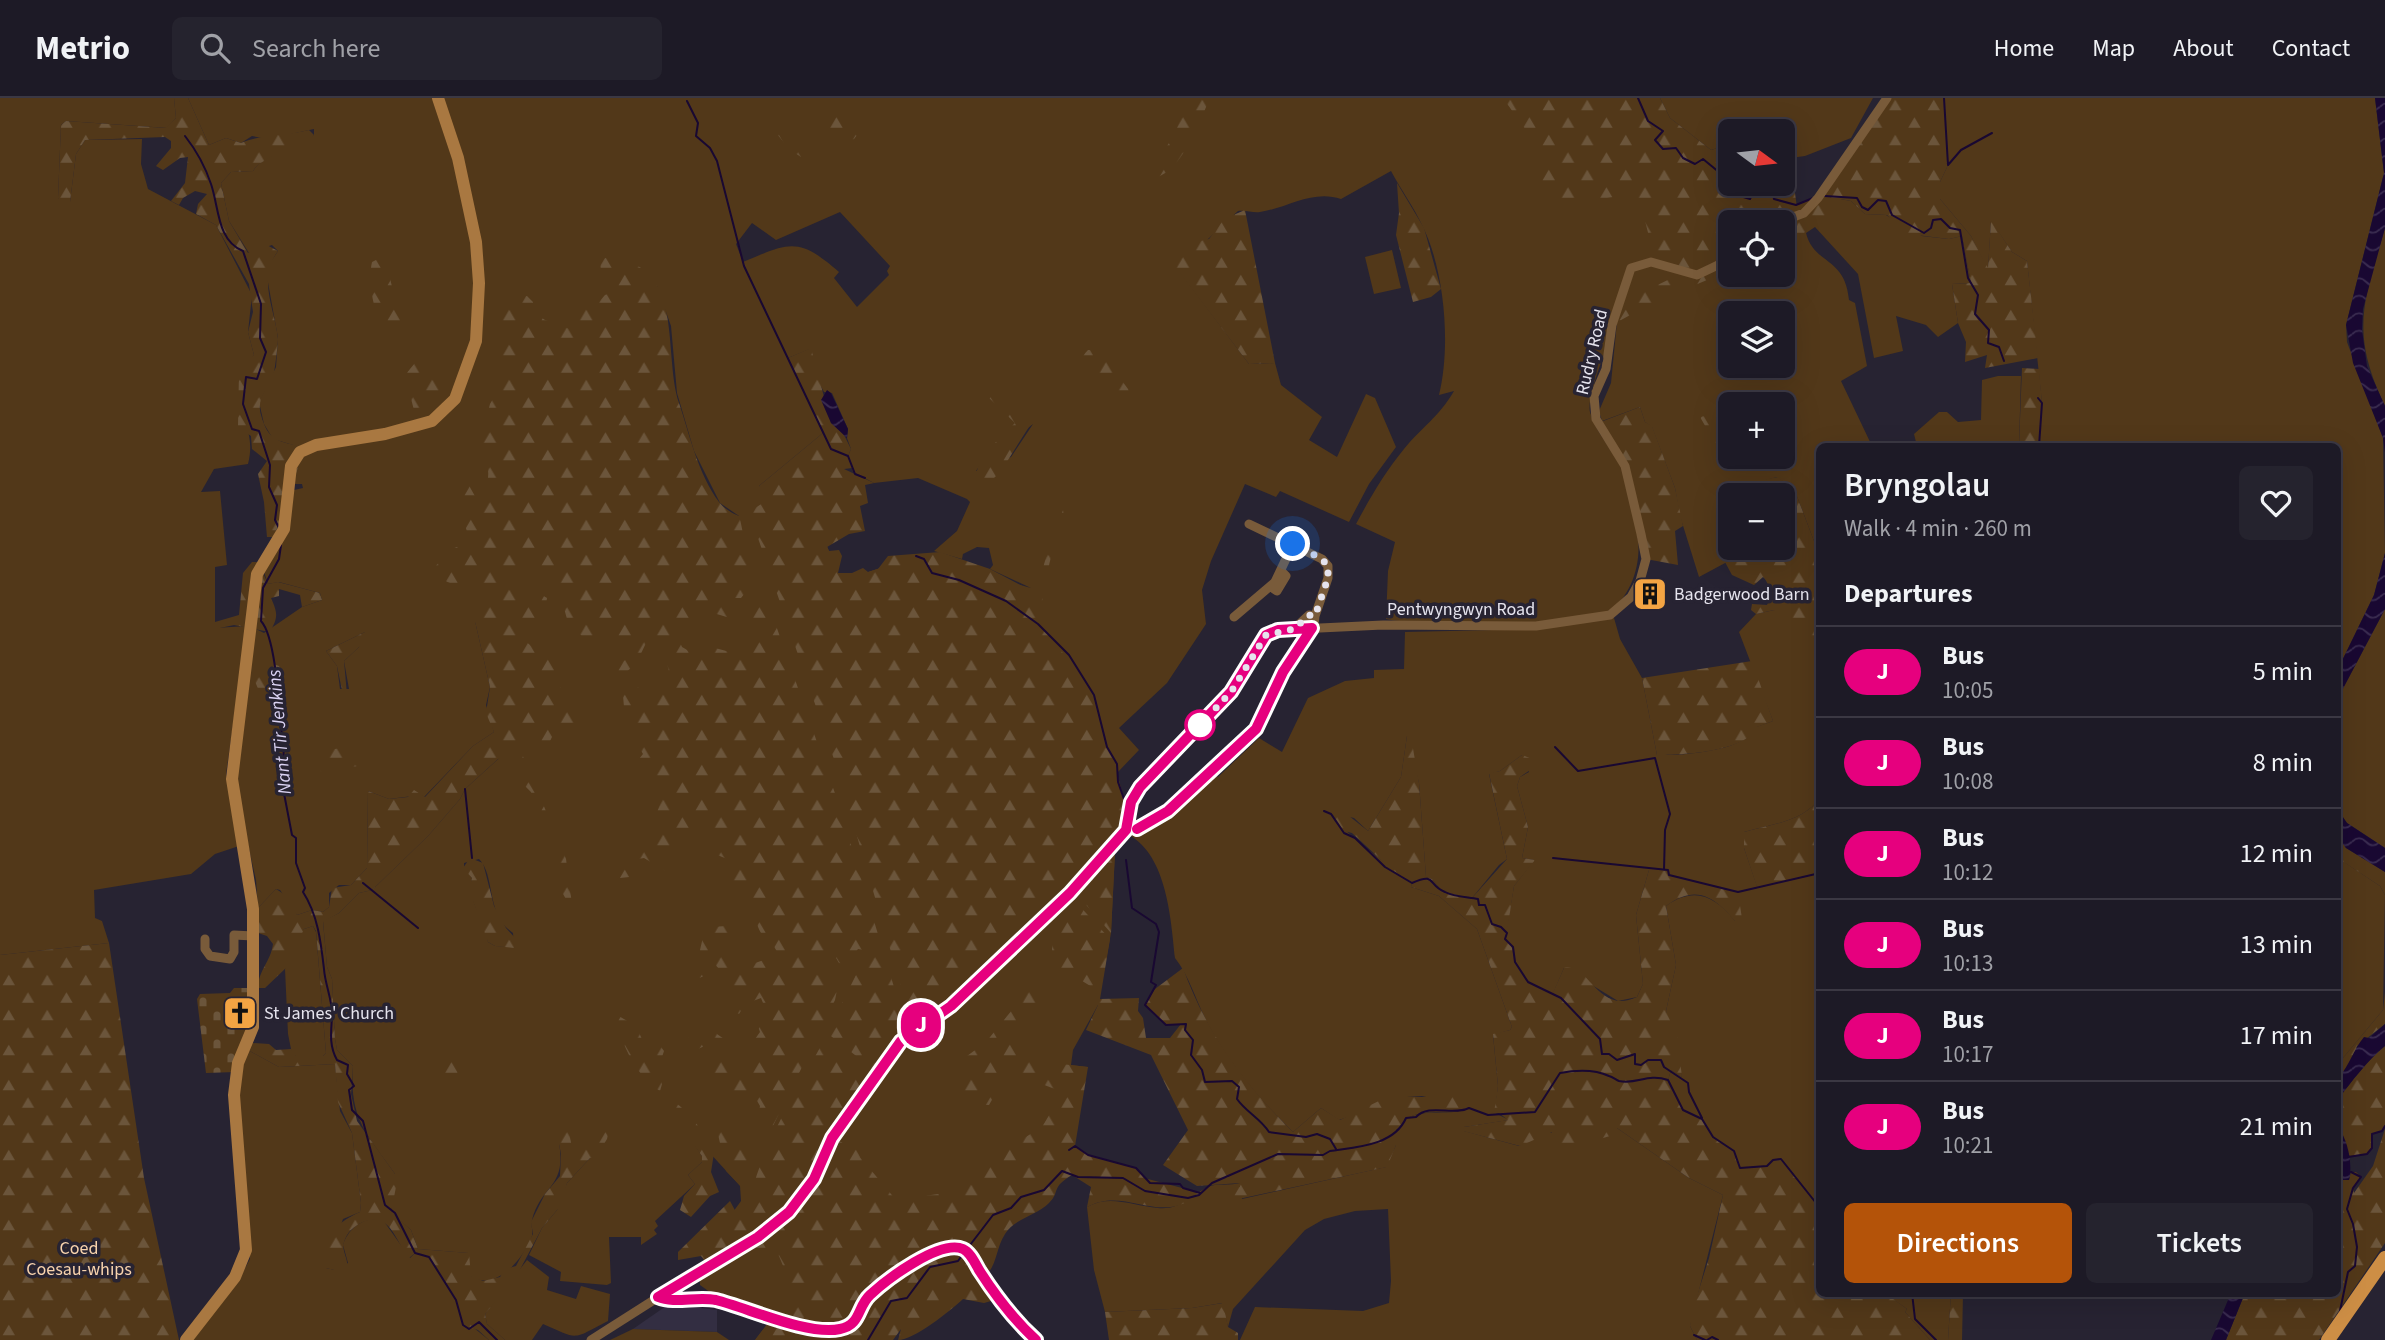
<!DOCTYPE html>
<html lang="en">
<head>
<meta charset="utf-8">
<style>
	body { margin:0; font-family:"Source Sans 3",sans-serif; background:#25232e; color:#f1f3f6; height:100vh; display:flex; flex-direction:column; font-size:26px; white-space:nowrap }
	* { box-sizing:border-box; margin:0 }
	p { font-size:23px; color:#a0a1a7 }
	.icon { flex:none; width:38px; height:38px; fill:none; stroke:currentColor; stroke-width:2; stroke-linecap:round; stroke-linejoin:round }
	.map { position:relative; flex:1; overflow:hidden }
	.details { position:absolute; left:1816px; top:345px; width:525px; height:854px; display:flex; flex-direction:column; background:#1d1a26; border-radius:10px; box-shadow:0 7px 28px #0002,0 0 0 2px #3b3843 }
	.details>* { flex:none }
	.badge { padding:0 14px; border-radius:23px; font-size:24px; line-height:46px }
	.needle { width:46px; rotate:105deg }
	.fabs { position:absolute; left:1718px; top:21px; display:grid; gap:14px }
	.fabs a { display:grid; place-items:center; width:77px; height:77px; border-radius:10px; background:#1d1a26; box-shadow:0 7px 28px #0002,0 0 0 2px #3b3843; font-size:35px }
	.you { position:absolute; width:35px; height:35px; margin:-18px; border:5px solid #fff; border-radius:50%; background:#1a73e8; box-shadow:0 0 0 10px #1a73e833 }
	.map>.badge { position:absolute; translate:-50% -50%; box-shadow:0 0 0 4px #fff }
	h2 { padding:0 28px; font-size:26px; line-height:63px }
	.round { display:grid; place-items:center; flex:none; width:74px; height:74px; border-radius:10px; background:#25232e }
	.headline { display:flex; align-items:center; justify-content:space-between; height:119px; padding:0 28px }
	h1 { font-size:33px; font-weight:600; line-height:52px }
	.cta { display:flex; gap:14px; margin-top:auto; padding:14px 28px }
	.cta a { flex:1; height:80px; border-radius:10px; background:#b45309; color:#fff; font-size:28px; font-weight:600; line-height:80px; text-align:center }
	.cta a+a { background:#25232e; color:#f1f3f6 }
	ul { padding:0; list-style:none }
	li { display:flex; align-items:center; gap:21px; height:91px; padding:0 28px; border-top:2px solid #3b3843 }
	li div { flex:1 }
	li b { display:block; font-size:26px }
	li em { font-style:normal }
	li .badge { min-width:77px; font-weight:700; text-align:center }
	header { display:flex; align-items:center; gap:42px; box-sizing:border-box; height:98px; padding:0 35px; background:#1d1a26; border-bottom:2px solid #3b3843 }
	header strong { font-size:33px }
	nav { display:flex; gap:38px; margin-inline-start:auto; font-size:24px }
	.search { width:490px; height:63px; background:#25232e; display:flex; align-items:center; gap:18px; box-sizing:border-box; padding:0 24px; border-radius:10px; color:#a0a1a7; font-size:26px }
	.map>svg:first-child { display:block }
	.built { fill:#332e42 }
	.green { fill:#523819; fill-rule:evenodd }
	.forest { fill:url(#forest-firs) }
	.cemetery { fill:url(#cemetery-stones) }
	.water { fill:url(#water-waves) }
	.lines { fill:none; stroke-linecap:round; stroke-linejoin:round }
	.stream { stroke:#190832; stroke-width:2 }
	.street { stroke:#795b3a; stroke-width:9 }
	.secondary { stroke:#a97841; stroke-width:12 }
	.primary { stroke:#cd8e45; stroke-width:14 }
	.line-casing { stroke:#fff; stroke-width:16 }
	.line { stroke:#e6007e; stroke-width:10 }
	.walk { stroke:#e6e4ee; stroke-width:7; stroke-dasharray:0 12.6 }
	.stop-dot { fill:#fff; stroke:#e6007e; stroke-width:3.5 }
	.labels { text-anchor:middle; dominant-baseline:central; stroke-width:7; stroke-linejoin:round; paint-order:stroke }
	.street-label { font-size:18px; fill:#e6e4ee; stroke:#272332 }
	.poi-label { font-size:18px; fill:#e6e4ee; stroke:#272332; text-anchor:start }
	.park-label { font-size:18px; fill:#f8d3ad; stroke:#272332 }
	.water-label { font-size:19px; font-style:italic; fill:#dbd3f3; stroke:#272332 }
</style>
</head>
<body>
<header>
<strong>Metrio</strong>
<div class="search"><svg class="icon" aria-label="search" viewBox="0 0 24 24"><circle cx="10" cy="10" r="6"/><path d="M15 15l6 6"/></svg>Search here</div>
<nav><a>Home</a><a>Map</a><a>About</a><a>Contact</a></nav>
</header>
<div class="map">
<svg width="2385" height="1242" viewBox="0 0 2385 1242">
	<defs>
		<pattern id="forest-firs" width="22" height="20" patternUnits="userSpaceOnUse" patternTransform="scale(1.75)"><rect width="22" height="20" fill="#523819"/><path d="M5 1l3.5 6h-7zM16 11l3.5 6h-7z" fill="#6b553b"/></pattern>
		<pattern id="cemetery-stones" width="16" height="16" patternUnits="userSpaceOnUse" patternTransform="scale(1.75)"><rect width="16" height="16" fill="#523819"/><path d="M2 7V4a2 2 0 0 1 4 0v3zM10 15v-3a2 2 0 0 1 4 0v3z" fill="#6b553b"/></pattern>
		<pattern id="water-waves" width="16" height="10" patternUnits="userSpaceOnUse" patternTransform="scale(1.75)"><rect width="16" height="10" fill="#190832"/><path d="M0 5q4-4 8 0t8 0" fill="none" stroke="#3a2c50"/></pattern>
	</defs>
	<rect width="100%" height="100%" fill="#272332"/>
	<path class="built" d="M669,1206L717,1212V1234L633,1231Z"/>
	<path class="green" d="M0,0H174L176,20L167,30L66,23L61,27L58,100L70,104L76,56L85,42L142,41L141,66L148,91L216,127L252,197L248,234L254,257C218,312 260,319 248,366L214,371L201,394L220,393L227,467L215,469V530L247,528L226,676L239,748L215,756L191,776L94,792L95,820L102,823L109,845L0,857Z
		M188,0H1638L1731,86L1796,107L1819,97L1851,103L1865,116L1886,117L1922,138L1949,141L1962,138L1971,185L1952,186L1958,225L1938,239L1926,227L1896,218L1903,253L1874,260L1858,176L1815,129L1806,135C1814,167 1845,158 1849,202L1855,205L1867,268L1841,283L1872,348H1820V459L1795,393L1777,379L1762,383L1763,397H1731V450H1753L1699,479L1680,418L1675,390L1652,329L1645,324L1640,309L1602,323L1599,313L1611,285L1617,224C1610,239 1586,300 1590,314C1596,335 1612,351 1622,370C1630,384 1636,425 1638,442C1641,466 1631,500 1608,513C1579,528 1420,529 1386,521L1388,473L1395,444L1356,426C1370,400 1385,374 1404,351C1421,330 1439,319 1454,293L1439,297C1451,249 1445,174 1423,129C1414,109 1401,92 1391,73L1341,101C1313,91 1287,110 1260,114C1253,115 1246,112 1238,113L1177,170L1249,266L1275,265L1281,287L1322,319L1309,342L1337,359L1366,296L1375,300L1396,349L1369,386L1349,424L1280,393L1276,399L1245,386L1211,463L1202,492L1206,526L1167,585L1119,630L1139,652L1117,675L1124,701L1115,754L1111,835L1098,907L1073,952L1071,967L1088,969L977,1138L755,1242L775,1216L718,1200L700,1187V1178L709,1169L701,1158L741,1103L740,1088L676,1018L702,1058V1064L688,1077L695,1086L655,1123L658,1128L654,1132L657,1136L641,1147V1139H609L611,1185L607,1187L560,1183L561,1174L529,1157L542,1130L557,1112L567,1085L590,1060L594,1046L571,1073L559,1045C567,1090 541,1087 532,1122C531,1128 533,1133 532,1138C524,1160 496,1195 470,1178L468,1155L418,1151L411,1132L391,1115L395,1076C366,1035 349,1020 353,968L337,952L335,941L332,881L327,869L323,823L339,815L359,795L372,792L428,738L460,701L465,691L517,644L475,523L490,589L486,607L494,634L473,648L424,699L421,697L389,701L368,693L367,770L351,787H339L329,795V809L323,814L312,812L297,817L280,792L276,791L258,810L256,782L241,715L236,679L254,530L264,535L302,509L322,502L320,495L279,484L268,486L264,474L294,392L303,390L302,386H294L293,347L273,341L264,326L259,304L276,269L278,240L267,179L268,168L278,153L272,147L249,155L229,123L221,85L231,74L253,73C263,56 299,50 314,37V31L268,41L252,38L241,45L226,40L209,47ZM840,114L890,168L887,173L889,177L857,209L834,180L839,174C798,138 789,145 743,164L736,146L752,125L776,142ZM1731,124H1783V177H1731ZM657,188L671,228L677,295L694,353L720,405L739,418L538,331ZM1731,215H1783V268H1731ZM810,251L818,283L824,294L832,295L848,331L847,340L851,351L848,358L853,374L874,385L918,380L967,401L970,404L957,433L934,453L962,461L963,456L977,449L989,450L993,467L990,471L1031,490L916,458L841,483L827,448L759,388L823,335L788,260ZM1731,306H1783V359H1731V350L1716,314L1731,313ZM1033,326L1011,359L976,373L980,367ZM365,534L359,549L344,563L349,591H340L337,568L326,553ZM479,761C496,778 485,816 513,835L514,849L495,848L488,844C485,818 468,808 472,780L464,769V765Z
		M1660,0H1873L1851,40L1805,58L1783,61V33H1731V46L1711,52L1670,20Z
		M1944,0H2375L2384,75L2346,227L2347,244L2383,340L2385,455L2374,497L2338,571V348H2039L2042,305L2027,163L2012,154L1991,123L1988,172L1971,138L1940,101V84L1948,67Z
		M2385,130V308C2350,235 2363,204 2385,130Z
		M1392,152L1401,190L1374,196L1365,159Z
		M1998,278H2021L2019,348H1917L1914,336L1939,314H1947L1958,324L1981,322L1982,282Z
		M2385,511V750L2347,725L2338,712V600Z
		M1774,512L1820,545V699C1806,723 1769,727 1744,734V750L1757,788L1820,775V1110L1788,1069L1773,1062L1767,1068L1740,1070L1734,1053L1713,1039L1702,1021L1683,1012L1668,982L1671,972L1682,979L1666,913L1676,867L1666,808C1694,788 1715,798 1735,823L1738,794L1669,777L1668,772H1649L1636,817L1643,886L1637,899L1618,903L1564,870L1552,898C1536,890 1520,879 1515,862C1512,852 1513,849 1505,841L1514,788L1534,762L1522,760L1528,729L1517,688L1520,679L1529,674L1522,657L1500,673L1489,676L1507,761L1499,767L1472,800L1443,794L1432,781L1426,779L1419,685L1407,638L1401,679L1368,733L1354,720L1331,715C1350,742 1386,764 1412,785L1411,789L1439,798L1477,831L1512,929L1510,932L1493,937L1498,988L1495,1015L1509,1022L1464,1029V1033L1519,1048L1545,1035L1617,1030L1689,1080L1723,1097L1690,1228L1697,1242H1240L1255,1209L1363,1213L1389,1205L1391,1183L1388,1111L1355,1113L1324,1121L1305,1132L1233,1211L1228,1229L1222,1205L1192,1210L1105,1214L1094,1172L1087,1109C1110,1096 1133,1108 1158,1110C1181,1112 1190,1098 1208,1089C1215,1085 1231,1088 1240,1085L1242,1101L1386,1069L1396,1047V1033C1400,1029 1404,1022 1407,1020C1427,1010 1449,1019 1469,1010L1488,1017L1493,1015L1422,998L1407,999L1339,1022L1321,1010L1293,1034C1260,1002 1231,968 1209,928C1197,906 1190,879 1175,860C1171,821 1167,758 1129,737L1163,722L1212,673L1218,679L1259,640L1282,654L1308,600L1345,583L1374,580V572L1404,571L1405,534L1535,531L1614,520L1620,541L1642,580L1657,657C1681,658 1747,653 1756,629L1773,623L1739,534L1756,516Z
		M2338,760L2380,788L2385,797L2383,912L2338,966Z
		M313,828L316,834L326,955L323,958H296L292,956L288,936L285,871L299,837L304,831Z
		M248,952L279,969L335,966L340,1013L352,1035L361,1105L360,1114L343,1121L326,1170L335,1172L348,1165L343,1147C348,1130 365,1117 383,1122L410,1160L415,1155L429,1159L474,1230L489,1242H191L238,1183L250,1161L239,1013V974Z
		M527,1162L549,1179L547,1192L576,1201L581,1188L610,1196L608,1223C571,1242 580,1242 543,1226L532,1242H505L487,1226L485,1216Z
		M1884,1195H1951L1948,1242H1930L1905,1214L1907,1211Z
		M633,1231L717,1234L729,1242H610Z"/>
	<path class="forest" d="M174,0H188L209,47L226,40L241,45C261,36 286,38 309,32L314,37C306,50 263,56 253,73L231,74L221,85L229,123L248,155L265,146L278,153C257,181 275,211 278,241C278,245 275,274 273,278C268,293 256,299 261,317C268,342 277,343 299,348L301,361L274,439H267L264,404L258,376L267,363L252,351L251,338L238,329L239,273L254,257L248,234L253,214L249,186L216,127L196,116L198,106L207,96L195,93L183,100L179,107L171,103L185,85L188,59L180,60L163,72L156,68L171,50V43L165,39L85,42L76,56L70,104L64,105L58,100L61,27L66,23L166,30L176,20Z
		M1189,0H1210C1199,24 1177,90 1142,79V73C1174,49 1174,34 1189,0Z
		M1503,0H1660L1670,20L1711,52L1731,46V86H1783V61L1790,59L1798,117L1804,115L1887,0H1944L1948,67L1940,84V101L1971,138L1988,170L1991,122L2012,154L2027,163L2038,260L1985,270L1987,257L1965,264L1966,244L1958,225L1952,186L1971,185L1962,138L1949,141L1908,136L1887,117L1865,116L1851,103L1841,101L1828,120L1783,148V124H1731V172L1652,205L1612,227L1619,206L1684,174L1656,166L1642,111L1631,96L1577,105L1582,128L1614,163L1597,152L1542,89L1533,42Z
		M769,11L809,48L801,59C787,51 774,33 766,19Z
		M840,17L854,20L862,25L863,29L854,41L843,44L830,33L826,25Z
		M1397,85L1424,130L1441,191L1431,199L1413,204L1396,137L1399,115Z
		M1245,112L1275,265L1249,266L1176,170C1181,156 1194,142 1209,141L1224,121Z
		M605,160C687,162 662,253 679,305C690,338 698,376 719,404C725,412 734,415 740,421L751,474L748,479H740L745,495L741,500H732L728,505L730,520L710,514L695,520L688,532L676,535L682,549L689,553L704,547L730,554C741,543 755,547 765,536L743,518L741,511L747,504L766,499L837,701L904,922L896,941L874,972L827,935L866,857L864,852L858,851L847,866L839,865L832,853L827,856L822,873L837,892L835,902L769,1036L762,1037L757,1024L760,1008L756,1001L746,1000L741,994L725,1001L721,996L726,985L710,973L708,965L710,960L720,956L718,946L711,945L698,951L686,943L692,936L703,938L714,934L727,943L734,955L728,970L751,988L748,951L760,934L753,913L763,905L761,900L745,906L739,916L735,914L725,894L715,887L719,871L713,864L706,877L695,882L692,895L687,896L692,869L702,859L700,852L703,839L699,833L704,824L712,829L726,828L736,844L728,850V858L755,865L779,857L772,845L751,848L745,843L747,838L761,835C752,818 756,807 743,789L732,787L729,781L733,770L727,761L715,756L714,751L717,748L733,750C731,734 719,732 705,727L694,737L676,734L671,737L672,773L669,775L644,760L631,762L629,767L639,778L620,780L616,775L622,758L635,753L656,755L654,741L659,728L656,717L661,703L657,694L627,667L630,658L639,661L643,656L627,628L628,616L624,609L622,586L624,583L641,591L654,592L659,578L672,587C667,565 667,553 646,545L636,566L620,579L609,566L594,567L592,562C601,551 614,559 624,563L637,545L634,538L616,552L607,544L586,543L567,521L556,481L531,472L509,473C514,493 532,490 547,500L544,519L521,523L516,536L534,550L553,555L561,570L554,579C565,596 580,618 573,638L553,637L547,649L538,650L530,645L526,633L517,644L566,761L573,814L562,794L556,744L534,708L531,694L519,682L517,666L506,659L498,661L465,691L460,701L428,738L372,792L359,795L339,815L323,824L327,869L332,881L335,941L337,952L353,968L351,996L357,1023L395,1076L397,1084L391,1114L411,1132L418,1151L469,1155L471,1178L483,1183L500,1179L505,1171L516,1168L533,1136L531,1124L545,1096L560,1078L561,1056L554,1020L557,1011L566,1017L572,1050L576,1052L610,1027L607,1041L596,1059L590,1060L567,1085L562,1106L542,1130L515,1181L485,1216L487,1226L505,1242H489L478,1232L463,1227L456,1202L429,1159L415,1155L409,1160C395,1143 391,1113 363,1124C354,1128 347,1134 344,1144C341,1153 349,1161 347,1171L342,1174L326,1170C320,1141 335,1125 360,1114L361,1105L352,1035L338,1004L335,966L279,969L248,952L252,945L269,946L276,952L291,951L296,958H323L326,955L316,833L313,828L304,831L287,869L265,890H258C258,873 271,863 273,846L267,838L258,835V810L276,791L290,800L297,817L312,812L323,814L329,809L332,790L351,787L367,770L368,693L389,701L408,699L414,692L425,699L473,648L494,634L486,615L490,589L475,523L478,512L484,507L480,486C460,489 444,488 433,471L450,452L470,443L451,383L467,384L476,400L482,401C492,382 489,362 480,343L490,306L504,282L500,259L501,220L496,201L499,196L527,198L533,204V214L545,222L581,235L587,231V226L572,222L568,217L573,210L594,209L605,197L619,192L601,173L600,164Z
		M378,161L387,168L402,230L399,240L391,241C375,226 367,185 372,164Z
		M811,250L831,325L843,335L851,351L848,358L852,370L844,371L874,385L865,387L868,405L860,408L865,433L849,436L827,449L829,453L839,452L842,458L838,475H852L863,470L868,474L878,471L888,458L940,454L990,471L1043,499L1038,526L1058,546L1075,579L1090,596L1107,649L1117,666L1118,684L1124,700L1129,703L1123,730L1062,794L922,923L909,915L836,667L749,414L766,403L759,388L823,335L788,260Z
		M1088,252H1097L1103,257L1128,291L1132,303L1127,312C1116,307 1115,298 1108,291C1098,281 1070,269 1088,252Z
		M420,259L426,261C442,289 451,307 417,324L405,277Z
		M2022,270L2039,271L2042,305L2039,348H2019Z
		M994,291L1001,295L1012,309L1034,321L1001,373L986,388L978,386L974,381L982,358L1015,325L985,296Z
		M1640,309L1645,324L1652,328L1675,390L1683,428L1675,433L1678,467L1646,461L1625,368L1598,325Z
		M1731,313V350H1718L1700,319Z
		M1778,379L1795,393L1820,459V545L1776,517L1774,512L1756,516L1751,512L1752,506L1767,507C1771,499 1770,485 1763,479L1754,487L1732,477L1725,464L1753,450H1783V397H1763L1762,382Z
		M1063,412C1067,430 1054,445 1050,463C1047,473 1051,482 1046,491L1040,482L1049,447Z
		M252,464H258L268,486L278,484L320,495L322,502L302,509L300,497L279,491V498L271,500C278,516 278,519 270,534L234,527L215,531V524L239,517L243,475Z
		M365,534H371L375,541L359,549L344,563L347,597H343L337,568L326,553L308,561L303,552L321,543L326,553Z
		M1752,563L1773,623L1757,629C1746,654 1682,657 1657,657L1642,580Z
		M271,565L279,568L284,579L275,589L259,593L254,581L255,573Z
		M1407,638L1411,639L1419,685L1426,779L1432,781L1443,794L1472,800L1507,761L1489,675L1500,673L1522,657L1532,661L1533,670L1520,679L1517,688L1528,729L1522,760L1535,762L1514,788L1506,840C1513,848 1512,852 1515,861C1520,879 1536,890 1552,897L1564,870C1589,864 1598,918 1637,899L1643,886L1636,817L1649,772H1668L1669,777L1738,794L1744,834C1721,806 1702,781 1666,808L1676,867L1666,913L1677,938L1682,979L1671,972L1668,982L1683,1012L1702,1021L1713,1039L1734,1053L1740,1070L1767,1068L1773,1062L1781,1061L1820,1110V1195H1885L1907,1211L1905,1214L1930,1242H1697L1690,1228L1691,1217L1709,1160L1723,1097L1689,1080L1617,1030V1036L1558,1053L1552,1050V1034L1520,1048L1463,1033L1464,1029L1508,1022L1499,1015L1488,1017L1469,1010C1449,1019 1429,1009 1407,1020C1404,1022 1400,1029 1396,1032V1047L1387,1069L1234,1102L1228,1101L1233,1090L1240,1089V1085L1197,1088L1163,1067L1188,1032L1151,957L1086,932L1098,907L1092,889L1074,878H1053L1051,818L1074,802L1110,841L1100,901L1139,900L1138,913L1143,920L1146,940H1170L1181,926L1166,927L1145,907L1155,891L1183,870C1206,934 1244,986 1293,1034L1321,1010L1340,1022L1387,999H1457L1494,1015L1498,988L1493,936L1510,932L1512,929L1477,831L1439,798L1411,789L1412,785L1391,771L1352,735L1344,733L1331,714H1344L1368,733L1401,679Z
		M356,647L358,668L321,674L319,654Z
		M1820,699V775L1757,789L1744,750V734C1769,727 1806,723 1820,699Z
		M2338,739L2346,750L2385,774V797L2380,788L2339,761Z
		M1116,748L1115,754L1111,835L1080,800L1079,792Z
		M470,760L483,765L494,808L506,830L516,841L514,850L495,848L488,844L469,792L472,780L463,770Z
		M109,845L144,1080L179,1242H0V857Z
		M1034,885L1045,895L1015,949L1020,951L1021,947L1043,964L1088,969L1075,1048L1088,1057L1136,1070L1144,1080L1201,1095C1159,1130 1127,1087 1087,1109L1091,1089L1072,1077C1050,1090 1061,1093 1049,1105C1036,1118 1015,1120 1005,1136C995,1152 998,1166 984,1180L998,1201L984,1205L963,1201C950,1213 914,1242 898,1242L901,1231L893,1242H755L775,1216L785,1218L792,1189L776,1151L758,1153L753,1145L805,1102L837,1042L859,1053L860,1059L896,1102L952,1094L987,1056L992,1060L1042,1029L1063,994L1012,975L1005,979L989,1007L968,1006L952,990L970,969L963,961L986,944Z
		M2385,894V926L2357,948L2351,966L2338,980V966L2383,912Z
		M617,917L636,928L646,950L661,949L664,953L662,959L652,962L662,986L660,993C637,979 619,944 617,917Z
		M824,942L870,978L827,1040L805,1085L785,1111L755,1136L708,1165L701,1158L678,1162V1154L730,1103L738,1118L751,1108C751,1064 803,983 824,942Z
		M456,948L458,980L422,974Z
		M2385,948V1028L2382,1033L2372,1036V1050L2367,1056L2350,1059C2341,1038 2338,1024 2338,1001C2353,982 2366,964 2385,948Z
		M666,1001C683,1003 708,1039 714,1055L711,1074L719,1094L710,1098L691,1119L680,1112L684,1098L695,1086L688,1077L702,1064V1058L664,1006Z
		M2385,1031V1145L2319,1242H2226L2245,1195H2338V1088L2342,1082H2349L2351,1074H2356L2361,1079L2353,1090L2354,1095L2373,1068Z
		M720,1033H724L730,1043H740C754,1053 753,1069 745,1083L737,1084L726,1073L718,1036Z
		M1951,1195H1963L1962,1242H1948Z
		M1223,1205L1228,1229L1238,1235V1242H1109L1105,1214L1192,1210Z"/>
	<path class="cemetery" d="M234,890H250V927L235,974L206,975L197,901L200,896L230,895Z"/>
	<path class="water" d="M2375,0H2385V130L2363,211L2362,232L2367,268L2385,308V355L2383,340L2353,265L2346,227L2384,75Z
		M827,292L831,295L848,331L847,340L831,325L821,302Z
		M2385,455V511L2338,600V571L2374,497Z
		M2338,712L2347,725L2385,750V774L2346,750L2338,739Z
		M2385,926V948C2366,964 2353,982 2338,1001V980C2350,967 2353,952 2364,939L2369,940Z
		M2338,1029C2348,1042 2353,1066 2349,1082H2342L2338,1088Z
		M2231,1195H2245L2226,1242H2211Z"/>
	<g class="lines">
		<path class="stream" d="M1638,0L1648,23L1663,33L1655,42L1663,51L1676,50L1683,60L1695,66L1703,61L1731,84
			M1944,0L1948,67L1961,52L1992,35
			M687,3L698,25L696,38L710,50L717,63L744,168L831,351L848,358L855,376L865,380
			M185,38C196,52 205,68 211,86C219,109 217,143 243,153L261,206L260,240L266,254L257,281L246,279L243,306L252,331L259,333L270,367L269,389L277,407L275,422L278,428
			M1734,86L1740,88V98L1750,101L1755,90L1771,87L1774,101L1796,107L1813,100
			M1825,98L1857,100L1862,109L1868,112L1878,102L1886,103L1892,117L1924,135L1931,130L1933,122L1941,121L1950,130L1960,132L1968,180L1978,197L1975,216L1989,232L1988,245L1999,249L2004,263
			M2038,300L2042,305L2039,348
			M281,447L279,461L263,490L261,523C274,537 279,597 279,618L284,648L282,685L292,737L296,740V765L305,790L303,794C318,817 321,845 324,871C325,887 333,903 332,919C331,934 329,948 337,962L348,967L347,976L354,988L349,992L352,1012L363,1023L385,1107L395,1115L415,1155L429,1159L456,1202L463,1227L469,1231L479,1224L497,1242
			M916,458L924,461L932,475L959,482L1006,503L1038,526L1069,557L1094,597L1107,649L1117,666L1118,684L1124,701
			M1555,649L1578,673L1655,660L1670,716L1665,732L1664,772
			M465,691L472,760
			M1324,713L1331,716L1344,735L1355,740L1385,769L1412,785C1437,774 1427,787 1445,794C1454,799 1468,799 1478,801L1479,807H1485L1492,826L1501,829L1507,835L1505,841L1513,849L1515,864L1528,884L1561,900L1600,941L1602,956H1609L1617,962L1635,956V966L1641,967L1648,962H1661L1664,969L1688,985L1689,994L1702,1020
			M1553,760L1668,772L1669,777L1738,794L1820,775
			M1126,762L1132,810L1156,826L1159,834L1151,884L1156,887L1145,907L1166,927L1186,926L1185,932L1193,942L1191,957L1202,972L1205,984L1232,983L1239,989L1237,1001C1246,1014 1260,1020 1269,1034L1306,1039L1317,1036L1330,1041L1336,1051
			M363,785L418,830
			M1069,1052L1075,1048L1088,1057L1136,1070L1150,1085L1180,1086L1183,1090L1200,1095
			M2348,1059L2367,1056L2372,1050V1036L2382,1033L2385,1028
			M967,1151L993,1117L1011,1110L1021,1099L1044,1092L1062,1073L1078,1079L1123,1080L1145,1093L1188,1100L1199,1097L1212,1085L1278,1056L1323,1057L1330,1053C1355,1049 1394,1048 1406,1020L1416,1019C1429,1005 1453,1018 1469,1010L1488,1017L1535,1014L1560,975C1576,972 1594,971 1609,978C1613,979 1616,982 1619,983C1637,987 1647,975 1668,982L1683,1012L1702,1021L1713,1039L1734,1053L1740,1070L1767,1068L1773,1062L1781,1061L1820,1110
			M1912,1195L1915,1221L1936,1242
			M2340,1213L2348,1174L2355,1168L2357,1149L2353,1126L2347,1111L2353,1090L2361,1079L2351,1074
			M1694,1237L1705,1242
			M868,1242L891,1203L907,1200L930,1169L958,1163L963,1156
			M1707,1242L1712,1239L1718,1242"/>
		<path class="street" d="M1780,124L1804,115L1818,100L1887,0
			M1249,426L1322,461L1328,468V480L1315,518L1309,517L1294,531
			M1271,489L1277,493L1286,478L1281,473
			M1234,519L1275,484L1293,446
			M1126,732L1146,727L1168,713L1256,631L1283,574L1314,527L1315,518
			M205,841V851L210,858L230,861L234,854V837L253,838
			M658,1199C675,1206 697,1198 716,1202C746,1209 817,1241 845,1229C861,1223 859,1207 870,1197C887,1182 940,1141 963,1151C969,1154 972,1162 976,1167C993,1194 1013,1220 1035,1242
			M591,1242L734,1151L758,1140L789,1114L804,1096L832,1040L901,943L951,908L1070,795L1126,732L1131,704L1140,689L1231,594L1261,542L1278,532L1383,527L1536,528L1610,517L1631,499L1640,483L1646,461L1641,436L1625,368L1596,321L1594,298L1606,271L1612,227L1631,170L1651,164L1697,177L1718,167L1731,156"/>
		<path class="secondary" d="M186,1242L235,1179L246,1152L234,997L238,965L253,929V811L232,681L257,476L284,431L291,368L300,354L316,347L385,336L432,323L455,301L476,243L479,185L476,144L458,60L438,0"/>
		<path class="primary" d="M2328,1242L2385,1160"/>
	</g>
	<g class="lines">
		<g class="line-casing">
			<path id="line" d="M1036,1242C1014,1222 995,1197 979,1172C975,1165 970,1154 963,1151C940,1141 886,1182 870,1197C857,1209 861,1227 840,1231C808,1238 748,1210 716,1202C697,1198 675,1206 658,1199L758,1139L789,1114L814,1081L832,1040L901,943L951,908L1070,795L1126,732L1131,704L1140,689L1231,594L1266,537L1278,532L1312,530L1283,574L1256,631L1168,713L1137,731"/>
		</g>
		<use href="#line" class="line"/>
		<path class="walk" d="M1200,627L1195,632L1231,594L1266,537L1294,531L1309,517L1315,518L1328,480V468L1322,461L1293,446"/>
	</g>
	<defs>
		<g id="building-square" transform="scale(1.75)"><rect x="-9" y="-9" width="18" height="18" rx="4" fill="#f3a443" stroke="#272332"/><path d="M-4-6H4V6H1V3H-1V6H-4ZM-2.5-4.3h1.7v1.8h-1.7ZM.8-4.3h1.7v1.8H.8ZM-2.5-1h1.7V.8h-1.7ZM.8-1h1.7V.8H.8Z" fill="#111"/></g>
		<g id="church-square" transform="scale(1.75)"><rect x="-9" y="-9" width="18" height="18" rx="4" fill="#f3a443" stroke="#272332"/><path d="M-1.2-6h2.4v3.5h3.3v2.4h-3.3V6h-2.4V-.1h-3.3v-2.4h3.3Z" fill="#111"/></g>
	</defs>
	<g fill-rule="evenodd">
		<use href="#building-square" x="1650" y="496"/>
		<use href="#church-square" x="240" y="915"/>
	</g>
	<circle class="stop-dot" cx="1200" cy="627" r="14"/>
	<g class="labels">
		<g class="street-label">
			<text transform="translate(1592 254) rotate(-77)">Rudry Road</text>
			<text x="1461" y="511">Pentwyngwyn Road</text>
		</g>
		<g class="poi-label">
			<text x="1674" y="496">Badgerwood Barn</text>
			<text x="264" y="915">St James' Church</text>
		</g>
		<g class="park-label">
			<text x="79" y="1150">Coed<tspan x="79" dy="21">Coesau-whips</tspan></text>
		</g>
		<g class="water-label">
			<text transform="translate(280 634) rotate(-95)">Nant Tir Jenkins</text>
		</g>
	</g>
</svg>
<div class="fabs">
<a><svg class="needle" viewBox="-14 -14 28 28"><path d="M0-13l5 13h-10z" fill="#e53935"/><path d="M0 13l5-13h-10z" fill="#a0a1a7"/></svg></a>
<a><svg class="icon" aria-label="locate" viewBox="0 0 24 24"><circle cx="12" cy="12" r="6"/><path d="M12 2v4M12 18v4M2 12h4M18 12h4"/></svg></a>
<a><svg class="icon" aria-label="layers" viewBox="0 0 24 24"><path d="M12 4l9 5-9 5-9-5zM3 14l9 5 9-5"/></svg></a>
<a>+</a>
<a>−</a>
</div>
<div class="you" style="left:1293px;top:446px"></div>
<b class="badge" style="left:921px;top:927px;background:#e6007e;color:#fff">J</b>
<section class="details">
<div class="headline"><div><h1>Bryngolau</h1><p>Walk · 4 min · 260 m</p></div><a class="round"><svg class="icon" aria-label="heart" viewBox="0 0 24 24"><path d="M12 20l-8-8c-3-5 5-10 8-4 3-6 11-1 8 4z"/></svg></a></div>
<h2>Departures</h2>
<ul>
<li><span class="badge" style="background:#e6007e;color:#fff">J</span><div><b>Bus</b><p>10:05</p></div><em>5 min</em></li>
<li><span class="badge" style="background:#e6007e;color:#fff">J</span><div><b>Bus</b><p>10:08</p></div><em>8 min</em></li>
<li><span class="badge" style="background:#e6007e;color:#fff">J</span><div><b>Bus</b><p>10:12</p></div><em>12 min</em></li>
<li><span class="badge" style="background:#e6007e;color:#fff">J</span><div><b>Bus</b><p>10:13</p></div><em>13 min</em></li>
<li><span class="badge" style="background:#e6007e;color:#fff">J</span><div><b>Bus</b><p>10:17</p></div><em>17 min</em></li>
<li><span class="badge" style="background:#e6007e;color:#fff">J</span><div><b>Bus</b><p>10:21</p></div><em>21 min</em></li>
</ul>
<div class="cta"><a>Directions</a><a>Tickets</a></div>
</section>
</div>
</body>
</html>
